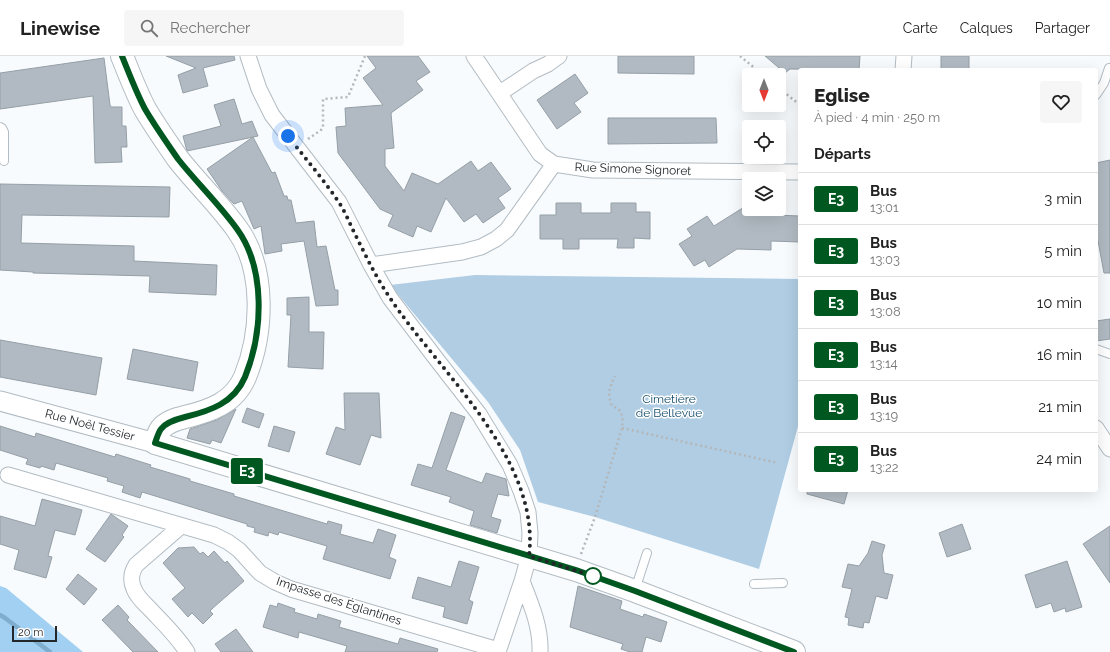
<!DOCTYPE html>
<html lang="fr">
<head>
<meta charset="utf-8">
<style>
	body { margin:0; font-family:Raleway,sans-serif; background:#f6f6f6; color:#222; height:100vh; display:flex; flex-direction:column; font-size:15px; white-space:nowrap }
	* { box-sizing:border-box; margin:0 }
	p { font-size:13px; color:#767676 }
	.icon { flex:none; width:22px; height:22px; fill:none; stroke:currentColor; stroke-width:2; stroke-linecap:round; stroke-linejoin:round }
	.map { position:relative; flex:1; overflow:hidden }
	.panel { position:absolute; left:798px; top:12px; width:300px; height:424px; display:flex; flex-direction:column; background:#fff; border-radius:4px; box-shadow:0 4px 16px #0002 }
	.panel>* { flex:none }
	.badge { padding:0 8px; border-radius:3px; font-size:14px; line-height:26px }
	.needle { width:26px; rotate:180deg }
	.fabs { position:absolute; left:742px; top:12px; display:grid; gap:8px }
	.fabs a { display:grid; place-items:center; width:44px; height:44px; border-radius:4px; background:#fff; box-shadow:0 4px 16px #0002; font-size:20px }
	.scale { position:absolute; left:12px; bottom:10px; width:45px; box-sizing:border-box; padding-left:4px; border:2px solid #23272a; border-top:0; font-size:11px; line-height:14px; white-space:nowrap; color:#23272a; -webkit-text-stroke:3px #fff; paint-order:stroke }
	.you { position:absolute; width:20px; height:20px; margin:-10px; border:3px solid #fff; border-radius:50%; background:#1a73e8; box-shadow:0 0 0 6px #1a73e833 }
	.map>.badge { position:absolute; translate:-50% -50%; box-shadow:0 0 0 2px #fff }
	h2 { padding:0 16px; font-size:15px; line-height:36px }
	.round { display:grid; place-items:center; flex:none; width:42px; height:42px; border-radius:4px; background:#f6f6f6 }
	.summary { display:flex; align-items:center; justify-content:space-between; height:68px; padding:0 16px }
	h1 { font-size:19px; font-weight:800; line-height:30px }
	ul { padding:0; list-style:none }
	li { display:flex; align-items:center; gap:12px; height:52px; padding:0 16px; border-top:1px solid #e0e0e0 }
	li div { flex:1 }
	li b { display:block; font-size:15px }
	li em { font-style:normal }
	li .badge { min-width:44px; font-weight:700; text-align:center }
	header { display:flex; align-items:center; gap:24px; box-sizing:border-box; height:56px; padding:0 20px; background:#fff; border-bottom:1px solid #e0e0e0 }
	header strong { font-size:19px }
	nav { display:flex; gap:22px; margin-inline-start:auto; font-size:14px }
	.search { width:280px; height:36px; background:#f6f6f6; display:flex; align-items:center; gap:10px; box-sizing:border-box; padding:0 14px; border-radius:4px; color:#767676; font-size:15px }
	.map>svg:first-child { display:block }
	.green { fill:#b0cde3 }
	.forest { fill:#a1d0f3 }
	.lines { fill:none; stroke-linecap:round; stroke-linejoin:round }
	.stream { stroke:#7fadce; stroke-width:4.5 }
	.building { fill:#b1bac2; stroke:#959fa6 }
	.service-casing { stroke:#b2bcc3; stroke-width:10 }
	.minor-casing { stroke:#b2bcc3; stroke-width:17 }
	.tertiary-casing { stroke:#b2bcc3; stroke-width:21 }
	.secondary-casing { stroke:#b2bcc3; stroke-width:24 }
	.path { stroke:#b3b7ba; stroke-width:2.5; stroke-dasharray:2 3; stroke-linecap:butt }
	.service { stroke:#fff; stroke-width:8 }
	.minor { stroke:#fff; stroke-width:15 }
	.tertiary { stroke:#fff; stroke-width:19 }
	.secondary { stroke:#fff; stroke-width:22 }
	.line-casing { stroke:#fff; stroke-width:9 }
	.line { stroke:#005820; stroke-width:6 }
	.walk { stroke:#23272a; stroke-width:4; stroke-dasharray:0 7.2 }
	.stop-dot { fill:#fff; stroke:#005820; stroke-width:2 }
	.labels { text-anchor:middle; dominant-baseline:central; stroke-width:3; stroke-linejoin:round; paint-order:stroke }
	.street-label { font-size:12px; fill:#23272a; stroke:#fff }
	.park-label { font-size:12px; fill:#134b6c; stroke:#fff }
</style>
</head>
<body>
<header>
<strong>Linewise</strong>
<div class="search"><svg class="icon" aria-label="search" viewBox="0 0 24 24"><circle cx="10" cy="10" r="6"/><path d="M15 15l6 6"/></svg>Rechercher</div>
<nav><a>Carte</a><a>Calques</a><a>Partager</a></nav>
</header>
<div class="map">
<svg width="1110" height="596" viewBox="0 0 1110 596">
	<rect width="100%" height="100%" fill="#f7fbfe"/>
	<path class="green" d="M475,219L800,223V363L759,513L595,461L538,446L520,394L488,346L390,229Z"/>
	<path class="forest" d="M0,530L6,532L83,596H0Z"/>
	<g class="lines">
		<path class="stream" d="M0,559L5,562L50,596"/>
	</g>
	<path class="building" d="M166,0H234L235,4L203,12L208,30L183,37L178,19L196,12Z
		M367,0H418L430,16L416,25L423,34L391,57L394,92L385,93V110L404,135L412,117L438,128L471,105L478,115L491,106L511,133L498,142L505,152L483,167L476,158L464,166L446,142L431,176L417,170L413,181L388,170L393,159L380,153L338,97L336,71L346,70L345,52L383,49L363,22L376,12Z
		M618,0H694V18L618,17Z
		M765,0H860L859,14L790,13L785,17Z
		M941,0H969V14H941Z
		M104,2L110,49L111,51H122V70H126L127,91H121L122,106L95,107L93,40L0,53V17Z
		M575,18L588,37L574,47L581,56L557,73L537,44Z
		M234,43L242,68L252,65L258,80L187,95L183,80L221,70L214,49Z
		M608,62H716L717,87L608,88Z
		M253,81L272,117L275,116L284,140H287L288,144H291L296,167L314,165L317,191L326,190L335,234H338V249L316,250L304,185L281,188L282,195L265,198L261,170L254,173L242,145L234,148L222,135L207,113Z
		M1110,104V217H1104L1096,174V107Z
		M0,128L170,131L169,161L22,159L21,187L134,190V205L217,209L216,239L149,236L150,220L33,217V216L0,214Z
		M556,147H581V157H611V147H636V156H650V183L634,182V192H617L618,183H579V193H563V183H540V159H556Z
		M749,148V153H774V159L800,160V186L771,185V194L737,193L709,211L705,204L694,210L679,188L692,180L687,173L707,160L714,170Z
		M309,241V276H324L323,313L288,311L291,259H287V242Z
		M1110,263V283L1096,285V265Z
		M0,284L102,302L96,339L0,321Z
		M133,293L198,306L193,335L127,323Z
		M344,337H379L381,382L371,379L360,409L326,398L336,371L345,374Z
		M247,352L264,358L259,372L242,366Z
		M236,353L221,387L212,384L210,388L187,382L190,373L217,364Z
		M451,356L465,361L446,414L482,427L486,417L506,423L509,440L498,438L491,461L501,464L497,477L470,469L474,455L449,446L451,441L411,429L418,408L432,412Z
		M0,370L35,381L36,377L115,401L116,398L151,409L150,411L190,423V425L234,438V440L327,468L328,465L342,469L340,478L373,487L378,473L396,479L389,501L396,504L390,523L323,503L327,490L279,476L278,479L269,476L268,480L254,476L255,472L247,470V468L142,436L140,442L122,436L124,430L107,425L108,422L56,407L54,414L41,410L40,412L26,408L28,403L0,394Z
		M274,370L295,376L289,396L268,390Z
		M807,434H848L844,448L807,438Z
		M42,443L82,454L75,479L55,474L48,500L52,501L46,522L14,513L19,494L0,488V460L35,470Z
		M111,458L128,470L122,479L124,481L105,506L86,493Z
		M962,468L971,493L947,501L939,477Z
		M1110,470V527L1083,488Z
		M872,485L885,489L882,499L884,517L893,519L887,543L876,540L869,567L864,566L863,572L848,569L849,562L845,561L852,533L842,531L848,508L859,510L868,497Z
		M194,491L200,498L203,496L208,501L214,495L225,507L227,505L244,525L214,551L210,555L213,558L203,568L192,557L188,561L172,543L185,532L163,507L178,492Z
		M459,505L479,511L469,544L473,546L467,568L443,561L445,551L412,542L418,521L451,531Z
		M1067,505L1082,551L1066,556L1065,552L1054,556L1051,547L1036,552L1025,519Z
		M78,518L97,533L84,549L66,533Z
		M578,530L622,545L620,553L643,561L644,558L667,566L661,586L646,581L642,596H630L621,593L623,588L570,571Z
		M278,547L295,553L294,556L317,563L318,558L341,565L339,571L398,588L400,582L438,593L437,596H345L347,590L299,576L298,582L263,571L270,549L277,551Z
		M118,549L129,561L127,564L158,596H133L102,564Z
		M236,573L253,596H221L215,588Z"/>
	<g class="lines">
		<g class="service-casing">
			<path id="service" d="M1096,39L1104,27L1109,12
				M0,71L2,72L4,76V105
				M1096,293L1110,298
				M754,528L783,527
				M635,534L647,497"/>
		</g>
		<g class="minor-casing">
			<path id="minor" d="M248,0L259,33L272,59L339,146L371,209L390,242L434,300L479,358L510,409L521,435L528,456L530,477L529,500L522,525L498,596
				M474,0L540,98L554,108L593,114L800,116
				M903,14L904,0
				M500,37L533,15L548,8L559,0
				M371,209L462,196L481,191L496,183L507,174L554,108
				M1096,372L1110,393
				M8,419L214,479L228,486L239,494L260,517L275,526L291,533L498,594
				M181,470L136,509C131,517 130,524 134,533C137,541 144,547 150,553C163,567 177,580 187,596
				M522,525C531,548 541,571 540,596"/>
		</g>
		<g class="tertiary-casing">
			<path id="tertiary" d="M0,345L155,387"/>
		</g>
		<g class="secondary-casing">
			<path id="secondary" d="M122,0C129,17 136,36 145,53C155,70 167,87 178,103C197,127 219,148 237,173C266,213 263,277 245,321C234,347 210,355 185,361C177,363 166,366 161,373C158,377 157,382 155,387L576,514L635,535L794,596"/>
		</g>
		<path class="path" d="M740,0L763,19
			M779,32L800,49
			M308,83L321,74L323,71V43L348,41L365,0
			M622,372L778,407
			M581,498L595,461L622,372C623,362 623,353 612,350C607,337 609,333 615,320"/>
		<use href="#service" class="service"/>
		<use href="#minor" class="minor"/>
		<use href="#tertiary" class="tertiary"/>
		<use href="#secondary" class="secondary"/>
	</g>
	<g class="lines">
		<g class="line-casing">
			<path id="line" d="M122,0C129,17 136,36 145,53C155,70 167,87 178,103C197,127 219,148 237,173C266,213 263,277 245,321C234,347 210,355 185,361C177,363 166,366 161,373C158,377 157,382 155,387L576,514L635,535L794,596"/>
		</g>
		<use href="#line" class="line"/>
		<path class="walk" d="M288,80C305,102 323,123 338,145C344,154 348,163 352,172C364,196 375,220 390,242C439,316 541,403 529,500L593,520"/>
	</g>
	<circle class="stop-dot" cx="593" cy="520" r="8"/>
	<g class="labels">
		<g class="street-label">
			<text transform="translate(633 113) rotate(2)">Rue Simone Signoret</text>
			<text transform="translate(90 369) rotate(15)">Rue Noël Tessier</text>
			<text transform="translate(339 545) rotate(18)">Impasse des Églantines</text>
		</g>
		<g class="park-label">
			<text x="669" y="343">Cimetière<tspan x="669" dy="14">de Bellevue</tspan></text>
		</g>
	</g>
</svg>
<div class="fabs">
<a><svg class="needle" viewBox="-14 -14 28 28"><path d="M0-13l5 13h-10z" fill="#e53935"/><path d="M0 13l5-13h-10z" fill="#767676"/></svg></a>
<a><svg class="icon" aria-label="locate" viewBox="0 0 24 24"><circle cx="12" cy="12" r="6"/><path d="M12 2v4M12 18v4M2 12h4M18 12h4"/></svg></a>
<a><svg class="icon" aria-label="layers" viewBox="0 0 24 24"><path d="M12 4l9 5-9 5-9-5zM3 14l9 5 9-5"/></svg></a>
</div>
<div class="scale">20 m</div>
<div class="you" style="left:288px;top:80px"></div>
<b class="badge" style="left:247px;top:415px;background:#005820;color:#fff">E3</b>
<section class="panel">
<div class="summary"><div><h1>Eglise</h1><p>À pied · 4 min · 250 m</p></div><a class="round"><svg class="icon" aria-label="heart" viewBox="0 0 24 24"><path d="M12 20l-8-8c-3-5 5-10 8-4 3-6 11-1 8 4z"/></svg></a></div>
<h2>Départs</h2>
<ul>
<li><span class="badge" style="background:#005820;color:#fff">E3</span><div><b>Bus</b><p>13:01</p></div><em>3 min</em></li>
<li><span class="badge" style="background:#005820;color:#fff">E3</span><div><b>Bus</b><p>13:03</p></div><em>5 min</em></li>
<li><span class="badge" style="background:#005820;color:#fff">E3</span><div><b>Bus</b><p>13:08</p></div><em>10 min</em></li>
<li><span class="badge" style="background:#005820;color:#fff">E3</span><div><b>Bus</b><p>13:14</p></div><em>16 min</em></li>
<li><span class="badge" style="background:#005820;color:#fff">E3</span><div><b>Bus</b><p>13:19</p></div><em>21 min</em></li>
<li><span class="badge" style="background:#005820;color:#fff">E3</span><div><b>Bus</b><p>13:22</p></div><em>24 min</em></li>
</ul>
</section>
</div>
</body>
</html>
